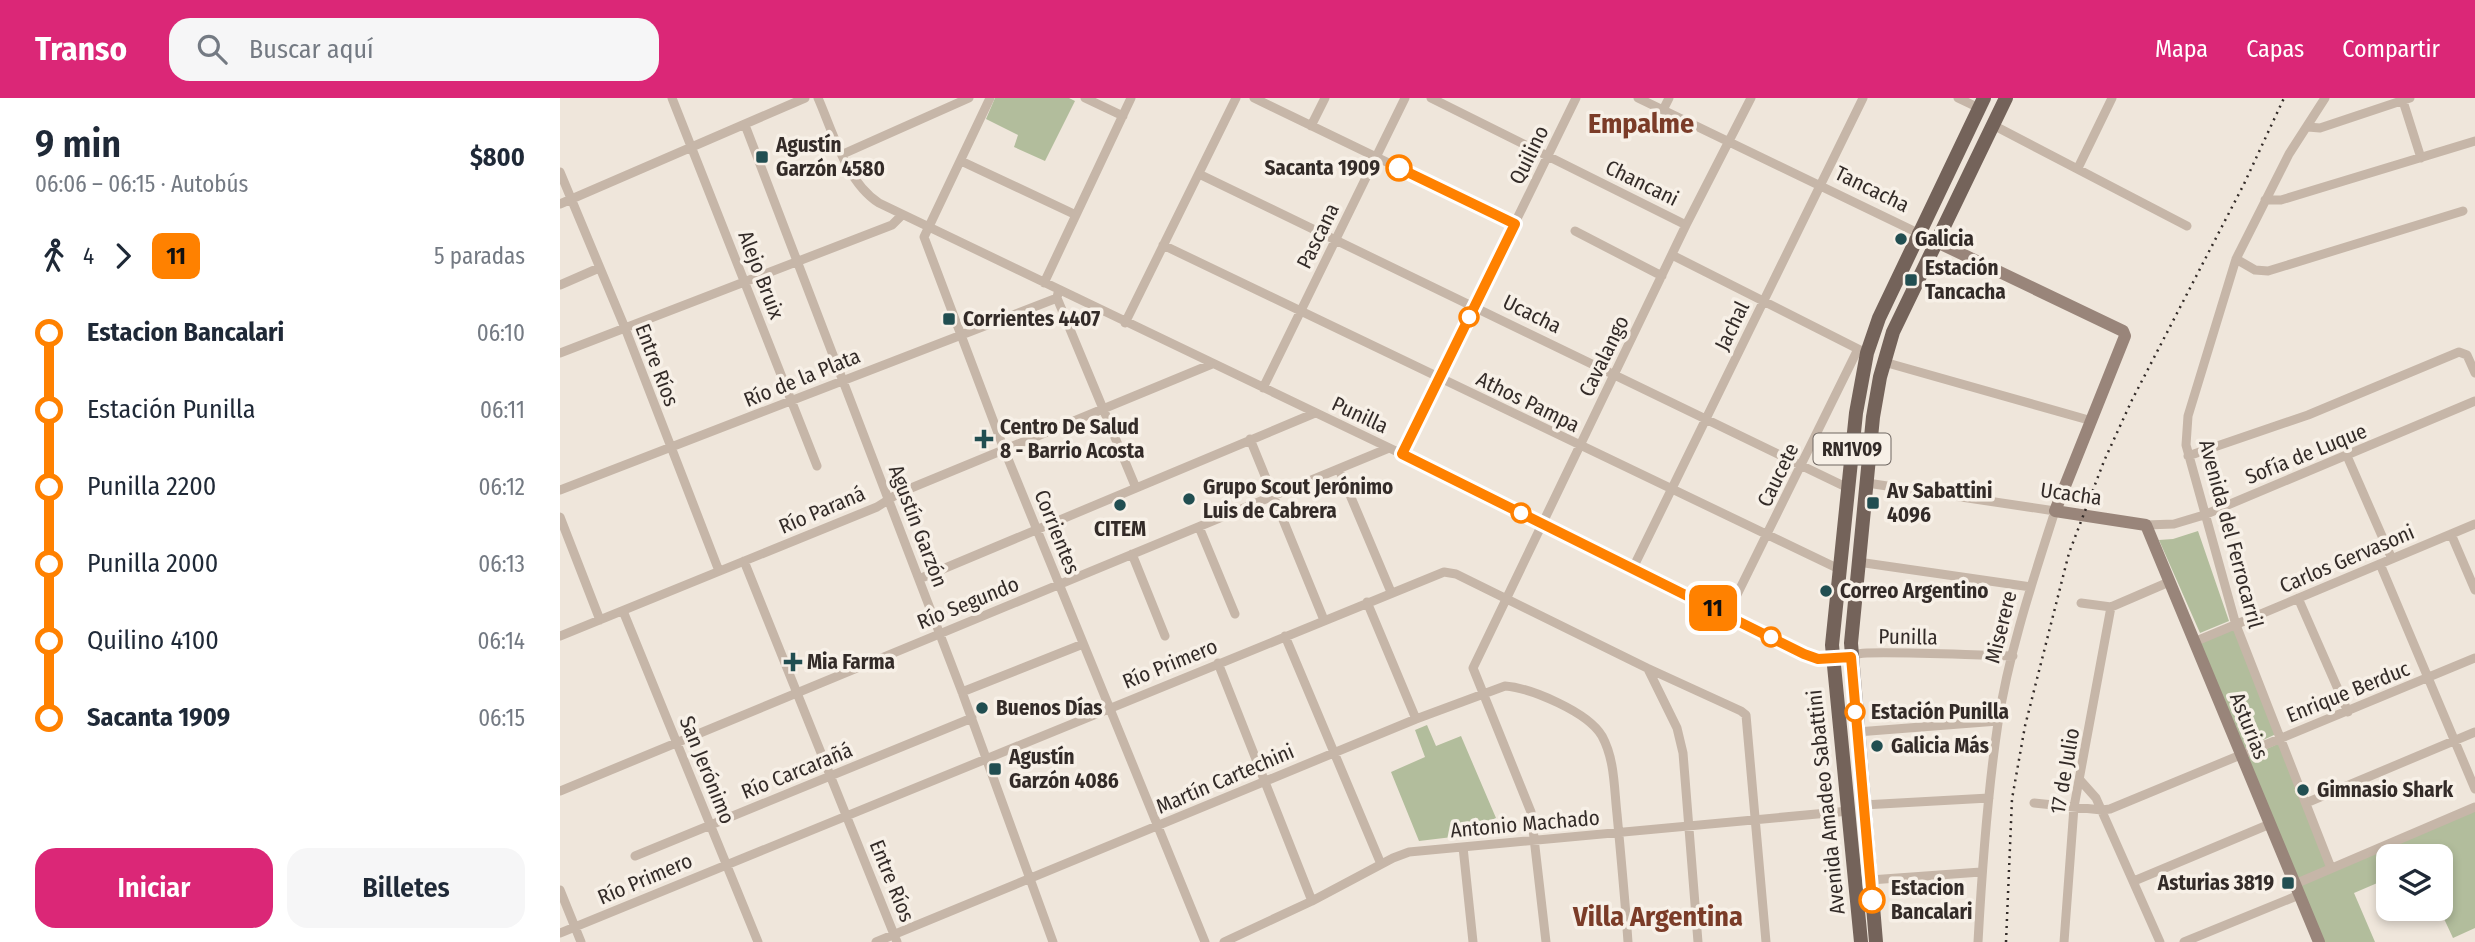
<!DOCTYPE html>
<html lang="es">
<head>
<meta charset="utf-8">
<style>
	body { margin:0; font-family:"Fira Sans Condensed",sans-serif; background:#f6f6f7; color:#1f2937; height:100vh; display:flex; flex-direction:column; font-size:26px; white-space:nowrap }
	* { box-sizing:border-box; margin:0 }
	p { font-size:23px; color:#747a83 }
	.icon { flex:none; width:38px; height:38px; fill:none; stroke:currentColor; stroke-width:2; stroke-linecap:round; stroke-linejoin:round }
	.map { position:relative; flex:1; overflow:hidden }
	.side { display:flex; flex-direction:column; background:#fff; width:560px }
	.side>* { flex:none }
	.badge { padding:0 14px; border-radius:10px; font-size:24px; line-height:46px }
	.buttons { position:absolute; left:1816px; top:746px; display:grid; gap:14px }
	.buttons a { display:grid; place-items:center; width:77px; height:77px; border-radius:14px; background:#fff; box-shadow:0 4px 10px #0003; font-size:35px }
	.map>.badge { position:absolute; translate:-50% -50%; box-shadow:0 0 0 4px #fff }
	.legs { display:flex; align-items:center; gap:10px; height:77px; padding:0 35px; font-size:23px }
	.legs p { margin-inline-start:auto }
	.overview { display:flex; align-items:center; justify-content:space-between; height:119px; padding:0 35px }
	h1 { font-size:38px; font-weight:600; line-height:52px }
	.primary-button { display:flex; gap:14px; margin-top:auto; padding:14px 35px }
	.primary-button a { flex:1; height:80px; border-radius:21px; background:#db2777; color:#fff; font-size:28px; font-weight:600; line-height:80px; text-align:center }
	.primary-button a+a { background:#f6f6f7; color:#1f2937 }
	ul { padding:0 35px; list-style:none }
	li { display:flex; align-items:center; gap:24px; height:77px; font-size:26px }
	li i { display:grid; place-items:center; width:10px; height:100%; margin:0 9px; background:currentColor }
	li i::after { content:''; width:18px; height:18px; margin:-9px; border:5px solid; border-radius:50%; background:#fff }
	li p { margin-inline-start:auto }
	li:first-child i { background:linear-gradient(#0000 50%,currentColor 0) }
	li:last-child i { background:linear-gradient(currentColor 50%,#0000 0) }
	header { display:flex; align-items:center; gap:42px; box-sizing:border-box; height:98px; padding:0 35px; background:#db2777; color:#fff }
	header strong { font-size:33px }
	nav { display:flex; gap:38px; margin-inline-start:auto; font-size:24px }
	.search { width:490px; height:63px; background:#f6f6f7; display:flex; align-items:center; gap:18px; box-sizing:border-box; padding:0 24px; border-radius:21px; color:#747a83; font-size:26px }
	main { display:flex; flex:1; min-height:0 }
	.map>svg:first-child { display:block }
	.green { fill:#b2bd9c }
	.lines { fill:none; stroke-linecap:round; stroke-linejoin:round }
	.street { stroke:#c6b6a8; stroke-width:9 }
	.secondary { stroke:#99857a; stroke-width:12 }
	.primary { stroke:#74635a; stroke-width:14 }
	.rail { stroke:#332b28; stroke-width:2.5; stroke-dasharray:2 5; stroke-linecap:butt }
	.line-1-casing { stroke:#fff; stroke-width:16 }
	.line-1 { stroke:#ff8100; stroke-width:10 }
	.poi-dot { fill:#214e51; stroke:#f7f0e7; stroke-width:2.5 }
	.stop-1-dot { fill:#fff; stroke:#ff8100; stroke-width:3.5 }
	.labels { text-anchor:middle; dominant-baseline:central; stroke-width:7; stroke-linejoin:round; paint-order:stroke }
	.shield { fill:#f7f0e7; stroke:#6e6661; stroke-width:2 }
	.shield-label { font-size:19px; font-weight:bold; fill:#332b28 }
	.poi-label { font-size:21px; font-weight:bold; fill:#332b28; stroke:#f7f0e7; text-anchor:start }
	.street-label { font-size:21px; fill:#332b28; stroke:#f7f0e7 }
	.stop-label { font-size:21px; font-weight:bold; fill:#332b28; stroke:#f7f0e7; text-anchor:start }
	.district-label { font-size:28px; font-weight:bold; fill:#7b3c28; stroke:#f7f0e7 }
</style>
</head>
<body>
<header>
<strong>Transo</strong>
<div class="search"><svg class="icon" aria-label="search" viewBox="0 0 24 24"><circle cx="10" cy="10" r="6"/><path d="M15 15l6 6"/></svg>Buscar aquí</div>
<nav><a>Mapa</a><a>Capas</a><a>Compartir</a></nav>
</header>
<main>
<section class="side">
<div class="overview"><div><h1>9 min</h1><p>06:06 – 06:15 · Autobús</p></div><b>$800</b></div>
<div class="legs"><svg class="icon" aria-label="walk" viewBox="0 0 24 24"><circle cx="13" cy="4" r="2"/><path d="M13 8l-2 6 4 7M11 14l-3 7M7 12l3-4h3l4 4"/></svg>4<svg class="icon" aria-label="forward" viewBox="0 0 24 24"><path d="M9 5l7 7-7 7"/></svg><b class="badge" style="background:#ff8100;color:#111">11</b><p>5 paradas</p></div>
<ul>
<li><i style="color:#ff8100"></i><b>Estacion Bancalari</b><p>06:10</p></li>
<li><i style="color:#ff8100"></i><span>Estación Punilla</span><p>06:11</p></li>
<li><i style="color:#ff8100"></i><span>Punilla 2200</span><p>06:12</p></li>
<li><i style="color:#ff8100"></i><span>Punilla 2000</span><p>06:13</p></li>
<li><i style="color:#ff8100"></i><span>Quilino 4100</span><p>06:14</p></li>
<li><i style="color:#ff8100"></i><b>Sacanta 1909</b><p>06:15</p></li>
</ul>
<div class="primary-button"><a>Iniciar</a><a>Billetes</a></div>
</section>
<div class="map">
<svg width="1915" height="844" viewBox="0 0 1915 844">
	<rect width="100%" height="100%" fill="#efe6db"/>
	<path class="green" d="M435,0H509L515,3L485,63L454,49L458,37L426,21Z
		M1638,433L1669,523L1640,535L1599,442L1613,441Z
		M1675,530L1716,636L1682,652L1638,546Z
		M867,627L876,648L901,638L936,720L909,732V737L859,743L831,674L865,659L855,632Z
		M1720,645L1769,769L1736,783L1685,660Z
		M1915,711V830L1893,840L1879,810H1881V758H1829V780L1794,795L1815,844H1761L1737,787Z"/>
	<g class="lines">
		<path class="street" d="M112,0L257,368
			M258,0C273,34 286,84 319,105L842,356L1244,556C1271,568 1283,556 1307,555C1356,554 1405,557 1453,558
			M430,0L364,139L444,351L645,844
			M525,0L563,18
			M694,0L955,126
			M871,0L1126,127
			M1078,0L1358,135
			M1398,0L1419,10
			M1765,0L1729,56L1676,161L1628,318L1626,347L1676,527L1771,770
			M1842,0L1861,60
			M1103,12L1109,0
			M185,27L402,594L493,844
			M1433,27L1627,128
			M751,28L765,0
			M1748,29L1760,30L1850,0
			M283,56L409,0
			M401,63L516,117
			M1518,70L1552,0
			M0,74L65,230L159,473
			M639,76L1288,390
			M1705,102H1721L1915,43
			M0,106L245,0
			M1015,133L1102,178
			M603,147L1279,471
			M1112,157L1302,253
			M1676,161L1695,172L1708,173L1903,113
			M484,185L571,0
			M0,187L39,170
			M498,195L497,200L576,390
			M565,225L676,0
			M0,255L332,127L342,117
			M1324,264L1532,323
			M703,290L845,0
			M690,341L764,522
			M842,356L1016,0
			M1628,358L1748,317L1899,254L1907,257L1915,275
			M1787,358L1832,461
			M779,371L831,494
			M1307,385L1495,413C1473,482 1449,553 1438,625C1427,698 1422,771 1418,844
			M0,392L497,200
			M0,419L40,522
			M1586,427L1614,426L1644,417L1915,303
			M639,429L675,516
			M1891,436L1915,492
			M572,456L605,538
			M184,463L337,844
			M1298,464L1471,489
			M1820,466L1915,691
			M1073,470L1303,0
			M359,481L755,315
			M1738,500L1788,614
			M807,504L856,621
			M1521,505L1551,509L1609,484
			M63,513L198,844
			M1167,517L1298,251
			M0,538L317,409L339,395L652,266
			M725,538L821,766
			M1634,544L1915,426
			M658,565L752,803
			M1088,571L1117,630L1123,655L1138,844
			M402,594L523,546
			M1297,634L1438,623
			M1520,682L1536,700L1600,844
			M0,693L829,350
			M1474,705L1542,712L1550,711L1915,560
			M1746,705L1915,634
			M1303,707L1429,700
			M903,749L913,844
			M75,758L412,620
			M1310,782L1421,774
			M1574,783L1710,726
			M1735,786L1915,709
			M0,792L21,844
			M0,835L884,474L896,476L1087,570L1181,613L1186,617L1206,844
			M316,844L856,621L945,588C971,590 1028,614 1042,638C1055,662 1054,690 1057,716C1061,759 1065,801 1068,844
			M664,844L752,803L833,760L849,754L1289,713
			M986,844L971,714L913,570L1126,127L1191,0
			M1504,844L1514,709L1551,509
			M1624,844L1739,797"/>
		<path class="secondary" d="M1358,135L1563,233L1565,238L1495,413L1586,427L1759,844"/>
		<path class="primary" d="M1301,844L1272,547L1296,315L1307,255L1319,220L1424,0
			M1316,844L1291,545L1313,319L1320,279L1333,234L1446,0"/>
		<path class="rail" d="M1446,844L1452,701L1465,628L1509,455L1544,363L1572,302L1684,86L1724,0"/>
	</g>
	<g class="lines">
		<g class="line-1-casing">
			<path id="line-1" d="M839,70L955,126L842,356L1244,556L1258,561L1291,559L1312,802"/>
		</g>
		<use href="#line-1" class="line-1"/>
	</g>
	<g class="poi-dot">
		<rect x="195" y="52" width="14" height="14" rx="3.5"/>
		<circle cx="1341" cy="141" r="7"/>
		<rect x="1344" y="175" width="14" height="14" rx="3.5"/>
		<rect x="382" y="214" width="14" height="14" rx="3.5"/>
		<path d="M420.5 330.5h7v7h7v7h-7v7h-7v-7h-7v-7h7z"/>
		<circle cx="629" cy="401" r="7"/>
		<rect x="1306" y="398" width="14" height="14" rx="3.5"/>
		<circle cx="560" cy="407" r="7"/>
		<circle cx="1266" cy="493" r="7"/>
		<path d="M229.5 553.5h7v7h7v7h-7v7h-7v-7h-7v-7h7z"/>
		<circle cx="422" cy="610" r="7"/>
		<circle cx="1317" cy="648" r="7"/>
		<rect x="428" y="664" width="14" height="14" rx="3.5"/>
		<circle cx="1743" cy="692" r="7"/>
		<rect x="1721" y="778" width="14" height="14" rx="3.5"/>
	</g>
	<g class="stop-1-dot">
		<circle cx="839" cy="70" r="12"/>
		<circle cx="909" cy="219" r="9"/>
		<circle cx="961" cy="415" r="9"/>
		<circle cx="1211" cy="539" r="9"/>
		<circle cx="1295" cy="614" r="9"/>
		<circle cx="1312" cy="802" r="12"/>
	</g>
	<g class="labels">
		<rect class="shield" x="1253.5" y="335.5" width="77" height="31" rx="5"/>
		<g class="shield-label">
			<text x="1292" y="351">RN1V09</text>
		</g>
		<g class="poi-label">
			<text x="216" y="47">Agustín<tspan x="216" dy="24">Garzón 4580</tspan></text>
			<text x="1355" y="141">Galicia</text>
			<text x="1365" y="170">Estación<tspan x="1365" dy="24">Tancacha</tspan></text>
			<text x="403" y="221">Corrientes 4407</text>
			<text x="440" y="329">Centro De Salud<tspan x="440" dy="24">8 - Barrio Acosta</tspan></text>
			<text x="643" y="389">Grupo Scout Jerónimo<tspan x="643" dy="24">Luis de Cabrera</tspan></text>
			<text x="1327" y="393">Av Sabattini<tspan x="1327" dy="24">4096</tspan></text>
			<text x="560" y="431" text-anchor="middle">CITEM</text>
			<text x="1280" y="493">Correo Argentino</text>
			<text x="247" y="564">Mia Farma</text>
			<text x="436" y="610">Buenos Días</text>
			<text x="1331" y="648">Galicia Más</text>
			<text x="449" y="659">Agustín<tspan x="449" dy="24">Garzón 4086</tspan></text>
			<text x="1757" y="692">Gimnasio Shark</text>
			<text x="1714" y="785" text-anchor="end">Asturias 3819</text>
		</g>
		<g class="street-label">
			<text transform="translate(969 57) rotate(-64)">Quilino</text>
			<text transform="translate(1082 85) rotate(26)">Chancani</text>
			<text transform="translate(1312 91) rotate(26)">Tancacha</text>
			<text transform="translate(758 138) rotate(-64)">Pascana</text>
			<text transform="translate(201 177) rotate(69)">Alejo Bruix</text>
			<text transform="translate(972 216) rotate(26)">Ucacha</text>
			<text transform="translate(1172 228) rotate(-64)">Jachal</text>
			<text transform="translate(1044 258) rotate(-64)">Cavalango</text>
			<text transform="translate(97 267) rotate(69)">Entre Ríos</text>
			<text transform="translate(242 280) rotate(-22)">Río de la Plata</text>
			<text transform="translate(968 304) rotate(26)">Athos Pampa</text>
			<text transform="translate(800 317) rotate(25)">Punilla</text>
			<text transform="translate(1746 356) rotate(-22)">Sofía de Luque</text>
			<text transform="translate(1218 377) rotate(-64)">Caucete</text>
			<text transform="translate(1511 396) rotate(8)">Ucacha</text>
			<text transform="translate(262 412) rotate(-23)">Río Paraná</text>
			<text transform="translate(358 428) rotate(69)">Agustín Garzón</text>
			<text transform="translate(497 434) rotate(68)">Corrientes</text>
			<text transform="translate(1671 436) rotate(75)">Avenida del Ferrocarril</text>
			<text transform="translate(1787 461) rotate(-23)">Carlos Gervasoni</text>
			<text transform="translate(408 505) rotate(-22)">Río Segundo</text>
			<text transform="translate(1441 529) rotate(-76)">Miserere</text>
			<text transform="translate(1348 539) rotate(1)">Punilla</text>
			<text transform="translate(610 566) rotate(-22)">Río Primero</text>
			<text transform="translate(1788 594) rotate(-22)">Enrique Berduc</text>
			<text transform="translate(1689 628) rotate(68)">Asturias</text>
			<text transform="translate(147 672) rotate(68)">San Jerónimo</text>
			<text transform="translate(237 673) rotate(-22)">Río Carcarañá</text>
			<text transform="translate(1505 673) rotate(-80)">17 de Julio</text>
			<text transform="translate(665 681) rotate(-23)">Martín Cartechini</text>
			<text transform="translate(1266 704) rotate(-96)">Avenida Amadeo Sabattini</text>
			<text transform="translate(965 726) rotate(-5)">Antonio Machado</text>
			<text transform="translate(85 781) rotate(-23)">Río Primero</text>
			<text transform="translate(332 783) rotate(68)">Entre Ríos</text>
		</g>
		<g class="stop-label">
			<text x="820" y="70" text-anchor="end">Sacanta 1909</text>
			<text x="1311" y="614">Estación Punilla</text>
			<text x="1331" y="790">Estacion<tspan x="1331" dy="24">Bancalari</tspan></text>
		</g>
		<g class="district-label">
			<text x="1081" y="25">Empalme</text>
			<text x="1098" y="818">Villa Argentina</text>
		</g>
	</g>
</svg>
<div class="buttons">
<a><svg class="icon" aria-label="layers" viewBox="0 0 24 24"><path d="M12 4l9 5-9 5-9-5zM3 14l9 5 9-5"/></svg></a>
</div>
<b class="badge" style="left:1153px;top:510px;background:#ff8100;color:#111">11</b>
</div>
</main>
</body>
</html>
